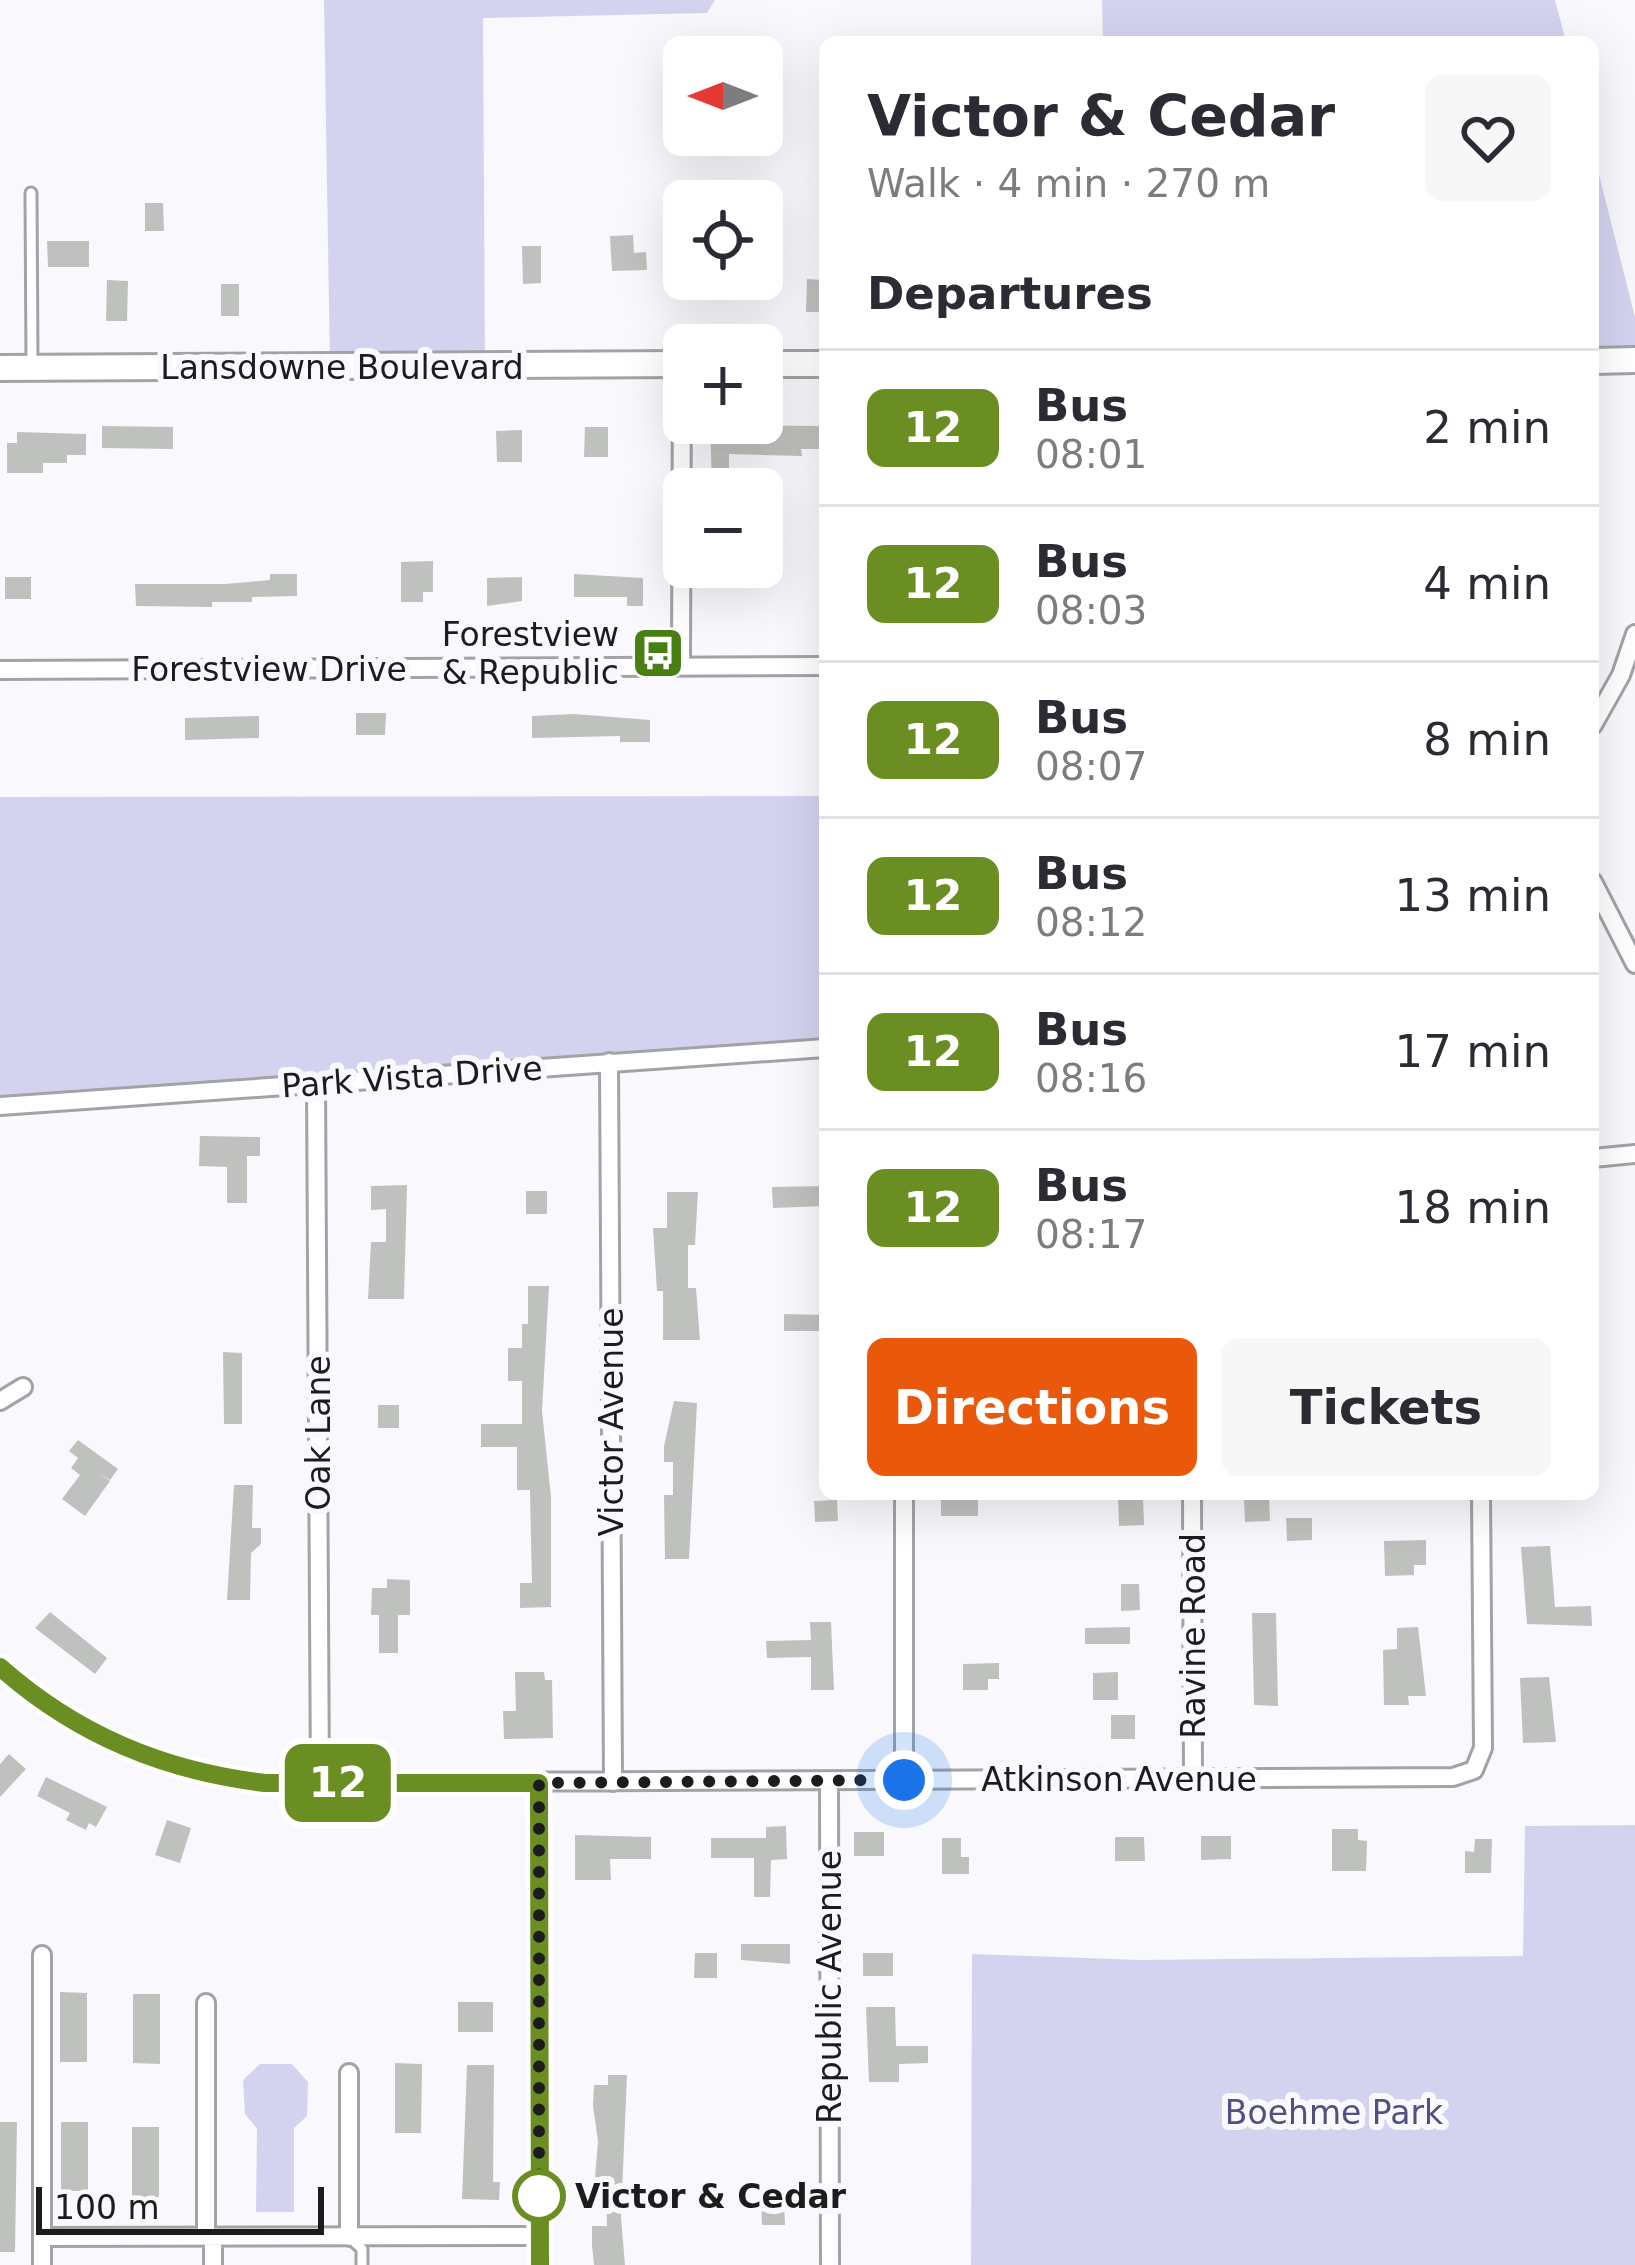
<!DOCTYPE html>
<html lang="en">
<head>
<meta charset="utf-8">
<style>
	body { margin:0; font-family:"DejaVu Sans",sans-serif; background:#f7f7f7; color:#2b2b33; height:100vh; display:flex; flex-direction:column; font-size:45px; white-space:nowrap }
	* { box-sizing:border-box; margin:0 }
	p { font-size:39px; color:#7c7c81 }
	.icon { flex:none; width:66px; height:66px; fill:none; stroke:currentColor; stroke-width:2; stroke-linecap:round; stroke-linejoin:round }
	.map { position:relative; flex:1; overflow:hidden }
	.details { position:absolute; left:819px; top:36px; width:780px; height:1464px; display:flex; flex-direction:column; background:#fff; border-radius:18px; box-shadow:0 12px 48px #0002 }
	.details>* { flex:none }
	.badge { padding:0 24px; border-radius:18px; font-size:42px; line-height:78px }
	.needle { width:78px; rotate:270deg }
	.fabs { position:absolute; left:663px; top:36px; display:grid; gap:24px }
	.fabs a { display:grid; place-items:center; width:120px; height:120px; border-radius:18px; background:#fff; box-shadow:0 12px 48px #0002; font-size:60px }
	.scale { position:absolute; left:36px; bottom:30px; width:288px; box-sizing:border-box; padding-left:12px; border:6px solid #1c1c1d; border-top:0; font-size:33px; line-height:42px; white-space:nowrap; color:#1c1c1d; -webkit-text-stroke:9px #f9f9fd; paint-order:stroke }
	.you { position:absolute; width:60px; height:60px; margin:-30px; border:9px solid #fff; border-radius:50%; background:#1a73e8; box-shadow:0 0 0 18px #1a73e833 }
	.map>.badge { position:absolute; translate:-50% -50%; box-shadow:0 0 0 6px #fff }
	h2 { padding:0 48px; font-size:45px; line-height:108px }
	.round { display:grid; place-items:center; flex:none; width:126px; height:126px; border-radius:18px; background:#f7f7f7 }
	.overview { display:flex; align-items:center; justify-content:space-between; height:204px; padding:0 48px }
	h1 { font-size:57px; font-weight:800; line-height:90px }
	.cta { display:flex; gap:24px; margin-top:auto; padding:24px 48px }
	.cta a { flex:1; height:138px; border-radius:18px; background:#ea580c; color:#fff; font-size:48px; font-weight:800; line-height:138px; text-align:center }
	.cta a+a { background:#f7f7f7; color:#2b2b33 }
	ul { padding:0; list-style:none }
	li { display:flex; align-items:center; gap:36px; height:156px; padding:0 48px; border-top:3px solid #e1e1e2 }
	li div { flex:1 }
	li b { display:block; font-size:45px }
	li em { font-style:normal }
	li .badge { min-width:132px; font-weight:700; text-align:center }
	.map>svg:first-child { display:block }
	.green { fill:#d3d3f0 }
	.building { fill:#bfc1be }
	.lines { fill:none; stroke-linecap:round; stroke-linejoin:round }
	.lane-casing { stroke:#a2a3a6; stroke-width:15 }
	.street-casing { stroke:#a2a3a6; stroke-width:22 }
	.secondary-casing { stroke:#a2a3a6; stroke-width:30 }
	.lane { stroke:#fff; stroke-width:9 }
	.street { stroke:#fff; stroke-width:16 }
	.secondary { stroke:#fff; stroke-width:24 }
	.line-casing { stroke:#fff; stroke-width:27 }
	.line { stroke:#6b8e23; stroke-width:18 }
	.walk { stroke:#1c1c1d; stroke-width:12; stroke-dasharray:0 21.6 }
	.stop-dot { fill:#fff; stroke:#6b8e23; stroke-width:6 }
	.labels { text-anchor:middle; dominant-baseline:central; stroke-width:12; stroke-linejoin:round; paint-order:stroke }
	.street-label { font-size:33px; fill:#1c1c1d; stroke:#f9f9fd }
	.poi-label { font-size:33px; fill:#1c1c1d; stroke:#f9f9fd; text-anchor:end }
	.park-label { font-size:33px; fill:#51507e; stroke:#f9f9fd }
	.stop-label { font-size:33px; font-weight:bold; fill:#1c1c1d; stroke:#f9f9fd; text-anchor:start }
</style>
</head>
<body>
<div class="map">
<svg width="1635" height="2265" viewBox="0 0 1635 2265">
	<rect width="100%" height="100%" fill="#f9f9fd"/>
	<path class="green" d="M324,0H715L707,13L483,18L485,366L330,367Z
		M1102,0H1555L1566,42H1103Z
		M1593,151L1635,317V360L1593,361Z
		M825,796V1048L0,1106V797Z
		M1635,1825V2265H971L972,1954L1140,1960L1523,1956L1525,1826Z
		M260,2064H292L308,2082L307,2116L294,2128V2212H256L257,2129L245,2114L243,2080Z"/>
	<path class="building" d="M145,203H163L164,231H145Z
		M633,235L634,253L646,252L647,270L612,271L610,236Z
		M47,241H89V267H48Z
		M522,246H541V283L523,284Z
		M807,279L825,280L824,312H806Z
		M107,280L128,281L127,321H106Z
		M221,284H239V316H221Z
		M710,425L825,426V449H801L802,456L729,454V484H712Z
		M102,426L173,427V449L102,448Z
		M585,427H608V457H584Z
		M522,430V462H497L496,431Z
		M17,432L86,434V455H67V463H43V473H7V443H17Z
		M433,561V592H423V602H401V562Z
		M270,574H297V596L252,597V602H212V607L136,606L135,584H225L270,580Z
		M574,574L643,578V606H627V597H574Z
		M5,577H31V599H5Z
		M522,577V601L487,606V578Z
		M356,713H386L385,735H356Z
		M574,714L650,720V742H620V736L532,738V716Z
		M259,716V738L185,740V718Z
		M200,1136L260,1137V1156H247V1203H227V1167L199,1166Z
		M407,1185L404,1299H368L371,1242H386V1209L371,1210V1186Z
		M825,1186V1206L773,1208L772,1187Z
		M526,1191H547V1214H526Z
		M667,1192H698L695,1245H688V1288H696L700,1340H663V1291H657L653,1228H667Z
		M528,1286H549L542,1411L551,1497V1607L520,1608V1583H532L531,1541L530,1490H517V1447H481V1424H522V1381H508V1348H522V1324H528Z
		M784,1314L825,1315V1331H784Z
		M223,1352L242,1353V1424H224Z
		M674,1401L697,1403L689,1559H665L664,1495H673V1462H664V1446Z
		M378,1405H399V1428H378Z
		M78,1440L118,1469L110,1480L100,1474L110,1481L85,1516L62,1499L80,1475L71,1468L78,1458L69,1451Z
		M234,1485H253L252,1528H261V1544L251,1553L250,1600H227Z
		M941,1494H978V1516H941Z
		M1118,1498H1143L1144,1525L1119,1526Z
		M1269,1498L1270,1521L1245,1522L1244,1499Z
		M837,1500L838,1521L815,1522L814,1501Z
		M1286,1518H1312V1540L1287,1541Z
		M1426,1540V1565H1414V1575L1385,1576L1384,1541Z
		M1550,1546L1555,1607L1591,1606L1592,1626L1527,1624L1521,1547Z
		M387,1579L410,1580V1615H398V1653H379V1615H371L372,1588H387Z
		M1121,1584H1139L1140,1610L1121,1611Z
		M50,1612L107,1658L95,1674L35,1628Z
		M1252,1613H1276L1278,1706L1254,1705Z
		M810,1622H831L834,1690H811V1657L767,1658L766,1641L811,1640Z
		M1130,1627V1644H1085V1628Z
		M1418,1627L1426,1696H1408L1409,1705H1384L1383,1650L1397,1649V1628Z
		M999,1663V1679H988V1690H963V1664Z
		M515,1672H544L545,1680H552L553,1738L504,1739L503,1711H516Z
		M1118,1672V1700H1093V1673Z
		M1549,1677L1556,1742L1523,1743L1520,1678Z
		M1111,1715H1135V1739H1111Z
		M9,1754L26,1769L0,1797V1764Z
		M46,1777L107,1807L96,1827L89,1823L86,1830L66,1820L70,1813L37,1796Z
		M167,1820L191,1828L180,1863L155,1855Z
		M786,1826L787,1859L771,1860L770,1897H754V1858H711V1838H766V1827Z
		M1332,1829H1358V1840L1367,1841L1366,1871H1332Z
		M854,1832H884V1856H854Z
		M575,1835L651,1837V1859H610L611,1880H575Z
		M1201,1836H1231V1859L1201,1860Z
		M1115,1837H1144L1145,1861H1115Z
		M942,1838H961V1857H969V1874H942Z
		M1475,1839H1492L1491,1873H1465V1851L1474,1852Z
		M741,1944H790V1964L741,1960Z
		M695,1953H717V1978H694Z
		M863,1953H893V1976H863Z
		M60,1992L87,1993V2062H60Z
		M133,1994H160V2064L133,2063Z
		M458,2002H493V2032H458Z
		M866,2007H895L896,2046H928V2063L899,2064V2082H869Z
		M395,2063L422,2064L421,2133H395Z
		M467,2065H494L493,2182H500L499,2200L462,2199Z
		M608,2075H627L621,2217L625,2265H594L592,2246V2226H607L606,2191L594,2190L598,2141L593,2106L594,2085H608Z
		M0,2122H17L15,2252H0Z
		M61,2122H88V2191H61Z
		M132,2127H159V2197H132Z
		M761,2201H784L785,2225H762Z"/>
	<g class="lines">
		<g class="lane-casing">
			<path id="lane" d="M31,193L32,363
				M349,2237L362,2249V2265"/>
		</g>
		<g class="street-casing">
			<path id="street" d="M681,666L682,364
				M0,670L825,666
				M1593,725L1621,675L1635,634
				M1593,882L1635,964
				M609,1062L613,1782
				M316,1084L320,1783
				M0,1106L825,1048
				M1593,1158L1635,1154
				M0,1401L23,1387
				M904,1494V1780
				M1192,1494L1193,1778
				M0,1667C77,1735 164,1771 265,1783L1453,1777L1474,1770L1483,1748L1481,1494
				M829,1781L830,2265
				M539,1783L540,2265
				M42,2237L540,2236
				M206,2237V2003
				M349,2237V2073
				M42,2265V1955
				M213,2265V2237"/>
		</g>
		<g class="secondary-casing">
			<path id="secondary" d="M1593,361L1635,360
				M762,364H825
				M0,368L684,364"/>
		</g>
		<use href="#lane" class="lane"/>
		<use href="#street" class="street"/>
		<use href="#secondary" class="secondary"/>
	</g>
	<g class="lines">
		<g class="line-casing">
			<path id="line" d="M0,1667C77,1735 164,1771 265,1783H539L540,2265"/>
		</g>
		<use href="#line" class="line"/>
		<path class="walk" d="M539,2196V1783L904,1780"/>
	</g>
	<defs>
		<g id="bus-square" transform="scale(2.7)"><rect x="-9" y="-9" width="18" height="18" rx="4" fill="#497e14" stroke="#f9f9fd"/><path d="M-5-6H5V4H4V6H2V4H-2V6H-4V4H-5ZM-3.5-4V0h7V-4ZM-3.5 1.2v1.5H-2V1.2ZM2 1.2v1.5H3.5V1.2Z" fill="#fff"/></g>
	</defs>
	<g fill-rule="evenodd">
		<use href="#bus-square" x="658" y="653"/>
	</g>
	<circle class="stop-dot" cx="539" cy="2196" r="24"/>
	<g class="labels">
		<g class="street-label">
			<text x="342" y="367">Lansdowne Boulevard</text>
			<text x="269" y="669">Forestview Drive</text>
			<text transform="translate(412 1077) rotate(-4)">Park Vista Drive</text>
			<text transform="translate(611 1422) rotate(-90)">Victor Avenue</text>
			<text transform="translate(318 1433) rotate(-90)">Oak Lane</text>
			<text transform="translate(1193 1636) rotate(-90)">Ravine Road</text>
			<text x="1119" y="1779">Atkinson Avenue</text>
			<text transform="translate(829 1987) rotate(-90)">Republic Avenue</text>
		</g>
		<g class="poi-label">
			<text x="619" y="634">Forestview<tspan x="619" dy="38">&amp; Republic</tspan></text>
		</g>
		<g class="park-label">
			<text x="1334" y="2112">Boehme Park</text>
		</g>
		<g class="stop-label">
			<text x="575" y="2196">Victor &amp; Cedar</text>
		</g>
	</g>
</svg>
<div class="fabs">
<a><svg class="needle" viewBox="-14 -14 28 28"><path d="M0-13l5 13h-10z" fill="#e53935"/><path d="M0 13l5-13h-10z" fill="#7c7c81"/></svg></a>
<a><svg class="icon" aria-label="locate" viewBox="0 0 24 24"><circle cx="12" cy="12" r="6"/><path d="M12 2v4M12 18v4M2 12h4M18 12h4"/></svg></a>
<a>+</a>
<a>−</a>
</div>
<div class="scale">100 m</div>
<div class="you" style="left:904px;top:1780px"></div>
<b class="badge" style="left:338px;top:1783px;background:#6b8e23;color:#fff">12</b>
<section class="details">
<div class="overview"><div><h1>Victor &amp; Cedar</h1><p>Walk · 4 min · 270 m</p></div><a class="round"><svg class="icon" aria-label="heart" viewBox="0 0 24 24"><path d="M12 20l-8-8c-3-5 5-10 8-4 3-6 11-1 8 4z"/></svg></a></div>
<h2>Departures</h2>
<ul>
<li><span class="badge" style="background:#6b8e23;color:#fff">12</span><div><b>Bus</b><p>08:01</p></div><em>2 min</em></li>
<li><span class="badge" style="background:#6b8e23;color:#fff">12</span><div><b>Bus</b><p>08:03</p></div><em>4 min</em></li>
<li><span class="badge" style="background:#6b8e23;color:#fff">12</span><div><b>Bus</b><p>08:07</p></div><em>8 min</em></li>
<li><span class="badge" style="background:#6b8e23;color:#fff">12</span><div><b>Bus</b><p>08:12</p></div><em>13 min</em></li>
<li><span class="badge" style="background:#6b8e23;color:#fff">12</span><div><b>Bus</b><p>08:16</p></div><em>17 min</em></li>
<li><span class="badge" style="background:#6b8e23;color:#fff">12</span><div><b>Bus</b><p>08:17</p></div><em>18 min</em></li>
</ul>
<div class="cta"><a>Directions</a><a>Tickets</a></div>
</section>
</div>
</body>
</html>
